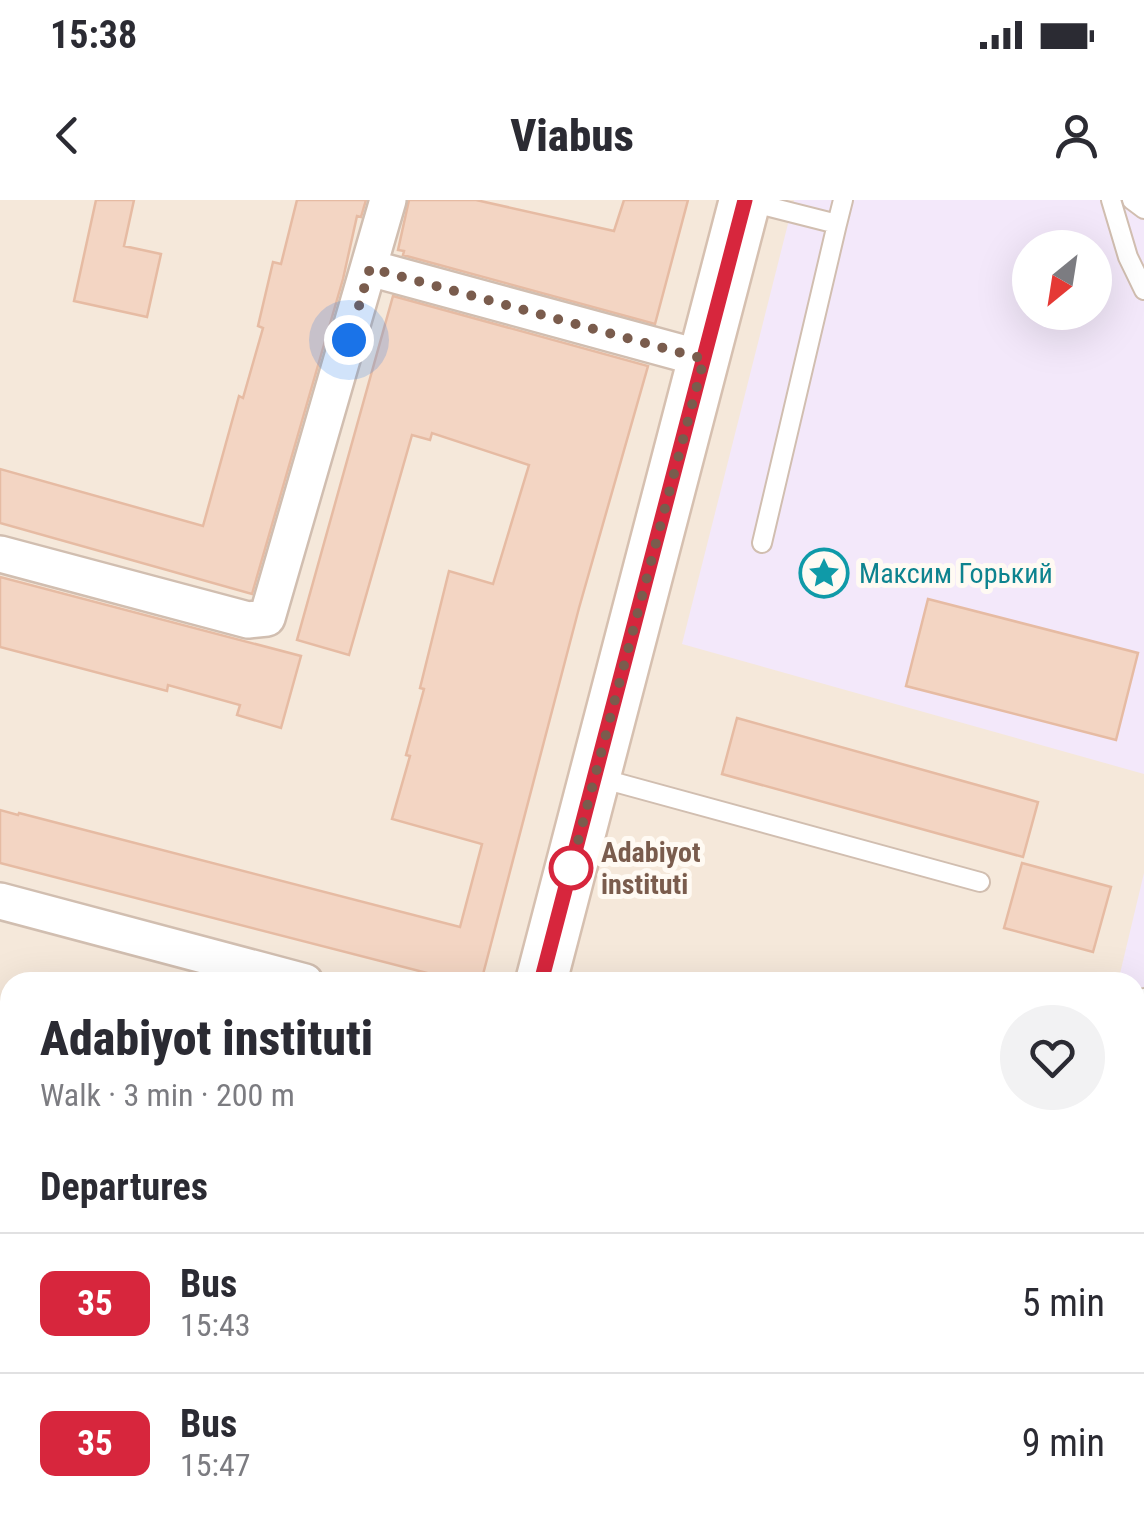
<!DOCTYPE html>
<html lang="en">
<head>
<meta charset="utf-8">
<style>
	body { margin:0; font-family:"Roboto Condensed",sans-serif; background:#f2f2f3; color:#2b2b33; height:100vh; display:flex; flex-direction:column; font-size:38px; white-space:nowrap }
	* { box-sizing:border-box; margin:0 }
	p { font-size:32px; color:#7c7c81 }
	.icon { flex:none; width:55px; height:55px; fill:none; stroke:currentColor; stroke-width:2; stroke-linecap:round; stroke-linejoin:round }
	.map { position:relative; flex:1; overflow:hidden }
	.panel { position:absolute; left:0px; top:772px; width:1145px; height:562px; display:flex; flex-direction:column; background:#fff; border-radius:30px 30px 0 0; box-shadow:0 10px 40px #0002 }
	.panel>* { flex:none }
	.badge { padding:0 20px; border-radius:15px; font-size:35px; line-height:65px }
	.needle { width:65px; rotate:210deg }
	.fabs { position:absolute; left:1012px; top:30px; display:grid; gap:20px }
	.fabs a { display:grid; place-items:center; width:100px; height:100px; border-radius:50%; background:#fff; box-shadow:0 10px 40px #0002; font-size:50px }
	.you { position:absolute; width:50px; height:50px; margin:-25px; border:8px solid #fff; border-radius:50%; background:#1a73e8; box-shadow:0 0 0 15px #1a73e833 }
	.map>.badge { position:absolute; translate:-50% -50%; box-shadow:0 0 0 5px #fff }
	h2 { padding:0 40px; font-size:38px; line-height:90px }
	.round { display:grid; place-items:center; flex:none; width:105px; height:105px; border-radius:52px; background:#f2f2f3 }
	.headline { display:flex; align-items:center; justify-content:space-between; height:170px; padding:0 40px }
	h1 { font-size:48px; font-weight:800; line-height:75px }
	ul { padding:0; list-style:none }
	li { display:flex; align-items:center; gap:30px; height:140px; padding:0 40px; border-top:2px solid #e1e1e2 }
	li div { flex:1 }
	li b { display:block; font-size:38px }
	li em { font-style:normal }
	li .badge { min-width:110px; font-weight:700; text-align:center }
	.status { display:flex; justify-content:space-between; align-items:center; height:70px; padding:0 50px; background:#fff; direction:ltr }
	.status svg { height:28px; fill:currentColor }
	header { display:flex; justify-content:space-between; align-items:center; height:130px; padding:0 40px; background:#fff; font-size:45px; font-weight:800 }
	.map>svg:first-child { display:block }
	.residential { fill:#f5e8da; fill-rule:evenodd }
	.education { fill:#f3e8fa; fill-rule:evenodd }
	.building { fill:#f3d5c3; stroke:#e6bba3; stroke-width:2.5 }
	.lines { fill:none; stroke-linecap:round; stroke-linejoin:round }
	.lane-casing { stroke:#d1beb0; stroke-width:22 }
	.street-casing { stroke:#d1beb0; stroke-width:40 }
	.secondary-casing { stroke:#d6c0b0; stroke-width:55 }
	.lane { stroke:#fff; stroke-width:18 }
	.street { stroke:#fff; stroke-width:35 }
	.secondary { stroke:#fff; stroke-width:50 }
	.line-casing { stroke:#fff; stroke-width:22 }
	.line { stroke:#d7263d; stroke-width:15 }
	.walk { stroke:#7a5c4d; stroke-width:10; stroke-dasharray:0 18 }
	.stop-dot { fill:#fff; stroke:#d7263d; stroke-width:5 }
	.labels { text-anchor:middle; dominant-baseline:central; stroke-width:10; stroke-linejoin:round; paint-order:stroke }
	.culture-label { font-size:28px; fill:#0d838f; stroke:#fffaf3; text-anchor:start }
	.stop-label { font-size:28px; font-weight:bold; fill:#7a5c4d; stroke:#fffaf3; text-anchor:start }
</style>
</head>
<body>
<div class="status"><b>15:38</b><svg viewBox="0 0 49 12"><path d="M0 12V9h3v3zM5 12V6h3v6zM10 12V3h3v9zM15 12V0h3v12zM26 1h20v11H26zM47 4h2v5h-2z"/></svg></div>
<header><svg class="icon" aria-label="back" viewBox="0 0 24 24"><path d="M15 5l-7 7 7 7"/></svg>Viabus<svg class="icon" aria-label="person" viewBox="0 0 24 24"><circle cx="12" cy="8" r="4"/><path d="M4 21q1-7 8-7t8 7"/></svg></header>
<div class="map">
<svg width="1144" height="1334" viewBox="0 0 1144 1334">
	<rect width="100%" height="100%" fill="#fdf6ec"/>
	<path class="residential" d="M0,0H1144V1334H0ZM1030,48H1095V112H1030ZM10,782H1135V1325H10Z"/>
	<path class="education" d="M794,0H1144V574L682,444ZM1030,48H1095V112H1030Z
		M1144,673V1080L1135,1077V782H1118Z"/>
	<path class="building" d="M96,0H134L124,46L161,54L147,117L74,101Z
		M297,0H366L361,17L357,16L343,79L252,394L0,323V269L203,326L239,196L243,198L263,128L258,126L273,62L281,64Z
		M409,0H476L614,31L624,0H688L655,124L403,55L404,51L398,50Z
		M393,96L648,166L579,408L481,782H462L0,663V610L18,615L19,613L460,727L482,644L392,619L410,556L406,555L424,489L420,488L449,371L493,384L529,265L432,233L430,240L412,235L349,455L297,440Z
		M0,377L301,456L281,528L237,515L240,505L168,485L167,491L0,447Z
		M928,399L1138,453L1116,540L906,486Z
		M737,518L1038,602L1023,657L722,574Z
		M1022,663L1111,687L1093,752L1004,728Z"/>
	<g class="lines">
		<g class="lane-casing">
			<path id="lane" d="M1111,0L1128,57L1144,90
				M1132,0L1144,9
				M750,2L837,24L843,0
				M762,343L837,24
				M596,577L980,682
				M1135,832L1144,798
				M1135,905L1144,907
				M1135,1166L1144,1163
				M859,1325L890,1334
				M999,1334L1001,1325"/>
		</g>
		<g class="street-casing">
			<path id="street" d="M370,68L704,159
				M0,354L248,420L267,418L388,0
				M0,701L305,782
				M0,1055L10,1059
				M52,1334L54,1325"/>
		</g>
		<g class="secondary-casing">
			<path id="secondary" d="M541,782L745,0
				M394,1334L397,1325"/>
		</g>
		<use href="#lane" class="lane"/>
		<use href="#street" class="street"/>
		<use href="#secondary" class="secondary"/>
	</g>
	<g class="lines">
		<g class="line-casing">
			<path id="line" d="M541,782L745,0"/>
		</g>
		<use href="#line" class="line"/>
		<path class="walk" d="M349,140L370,68L704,159L571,668"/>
	</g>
	<defs>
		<g id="sight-ring" transform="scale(2.5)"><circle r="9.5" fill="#fffaf3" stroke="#0f9aa8" stroke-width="1.5"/><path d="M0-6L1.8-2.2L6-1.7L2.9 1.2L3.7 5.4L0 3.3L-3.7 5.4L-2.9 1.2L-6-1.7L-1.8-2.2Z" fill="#0f9aa8"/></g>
	</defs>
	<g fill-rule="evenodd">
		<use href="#sight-ring" x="824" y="373"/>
	</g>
	<circle class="stop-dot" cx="571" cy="668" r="20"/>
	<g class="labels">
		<g class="culture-label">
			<text x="859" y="373">Максим Горький</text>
		</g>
		<g class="stop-label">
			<text x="601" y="652">Adabiyot<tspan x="601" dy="32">instituti</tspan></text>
		</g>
	</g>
</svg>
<div class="fabs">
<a><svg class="needle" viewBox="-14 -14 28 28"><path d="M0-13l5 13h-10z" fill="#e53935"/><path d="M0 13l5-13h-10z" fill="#7c7c81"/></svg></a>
</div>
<div class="you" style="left:349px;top:140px"></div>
<section class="panel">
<div class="headline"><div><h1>Adabiyot instituti</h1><p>Walk · 3 min · 200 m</p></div><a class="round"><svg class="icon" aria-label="heart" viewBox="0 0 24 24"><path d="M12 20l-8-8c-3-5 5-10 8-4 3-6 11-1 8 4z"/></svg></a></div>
<h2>Departures</h2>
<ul>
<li><span class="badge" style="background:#d7263d;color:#fff">35</span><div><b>Bus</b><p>15:43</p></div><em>5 min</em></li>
<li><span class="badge" style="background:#d7263d;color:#fff">35</span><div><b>Bus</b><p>15:47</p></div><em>9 min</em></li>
</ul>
</section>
</div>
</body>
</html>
